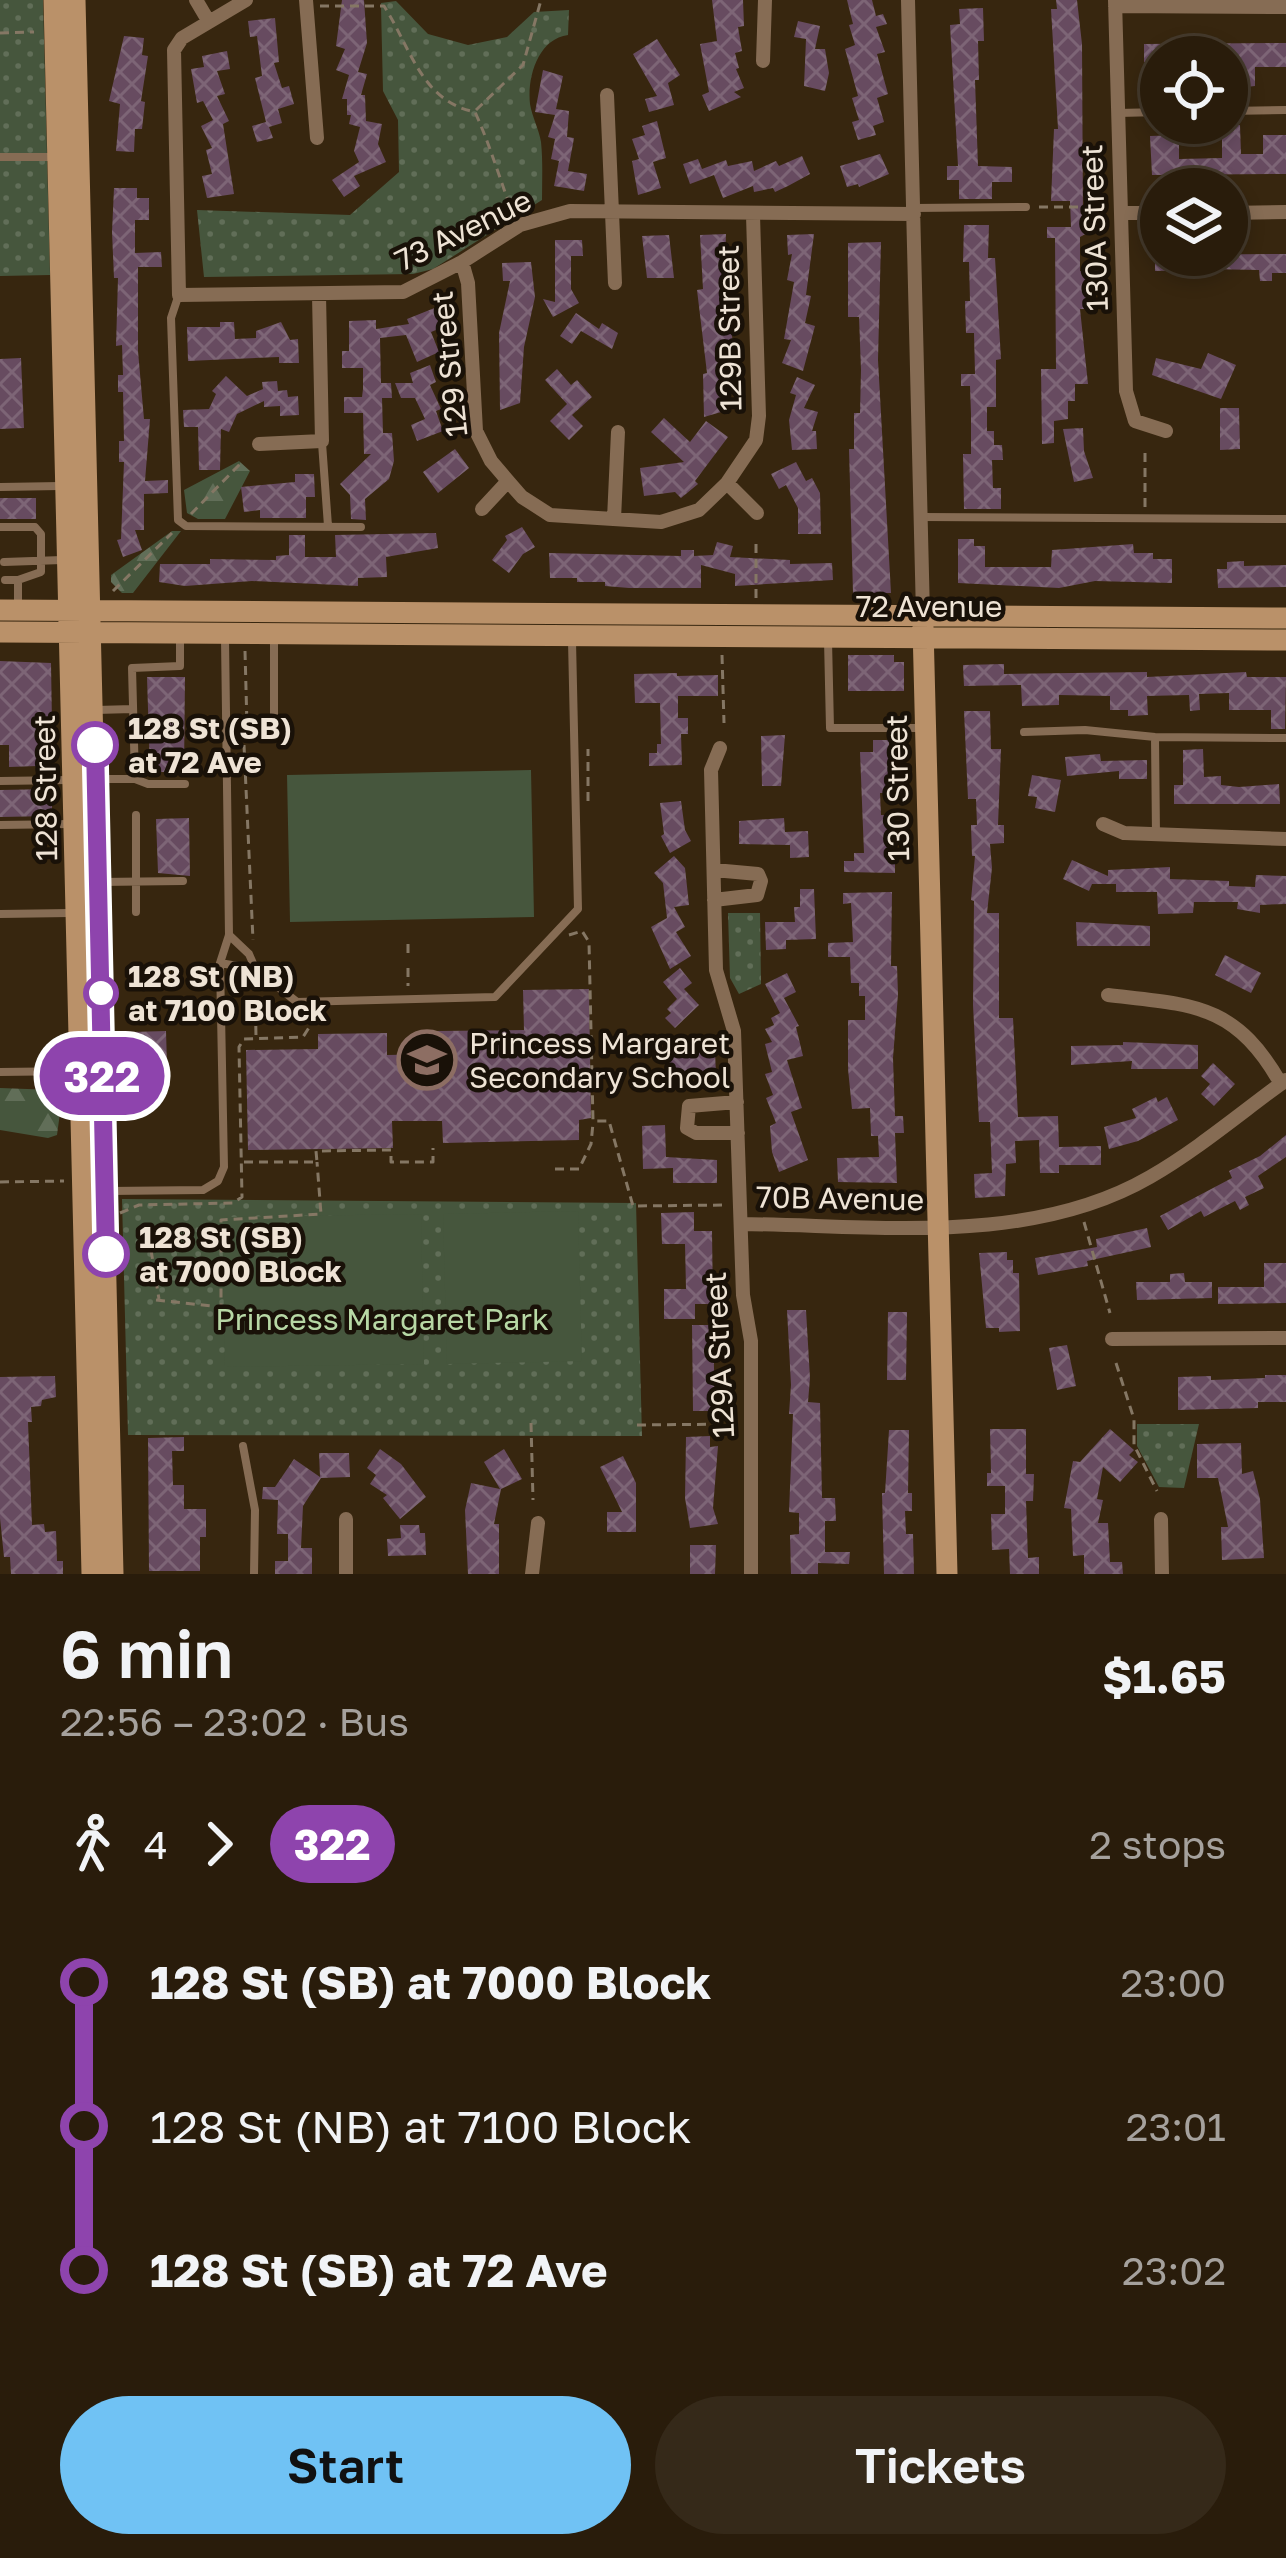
<!DOCTYPE html>
<html lang="en">
<head>
<meta charset="utf-8">
<style>
	body { margin:0; font-family:"Golos Text",sans-serif; background:#352919; color:#f1f3f6; height:100vh; display:flex; flex-direction:column; font-size:45px; white-space:nowrap }
	* { box-sizing:border-box; margin:0 }
	p { font-size:39px; color:#a5a19d }
	.icon { flex:none; width:66px; height:66px; fill:none; stroke:currentColor; stroke-width:2; stroke-linecap:round; stroke-linejoin:round }
	.map { position:relative; height:1574px; overflow:hidden }
	.details { display:flex; flex-direction:column; background:#291c0b; flex:1 }
	.details>* { flex:none }
	.badge { padding:0 24px; border-radius:39px; font-size:42px; line-height:78px }
	.controls { position:absolute; left:1140px; top:36px; display:grid; gap:24px }
	.controls a { display:grid; place-items:center; width:108px; height:108px; border-radius:50%; background:#291c0b; box-shadow:0 6px 18px #0003,0 0 0 3px #453a2c; font-size:60px }
	.map>.badge { position:absolute; translate:-50% -50%; box-shadow:0 0 0 6px #fff }
	.legs { display:flex; align-items:center; gap:18px; height:132px; padding:0 60px; font-size:39px }
	.legs p { margin-inline-start:auto }
	.overview { display:flex; align-items:center; justify-content:space-between; height:204px; padding:0 60px }
	h1 { font-size:66px; font-weight:600; line-height:90px }
	.button { display:flex; gap:24px; margin-top:auto; padding:24px 60px }
	.button a { flex:1; height:138px; border-radius:72px; background:#70c2f4; color:#111; font-size:48px; font-weight:600; line-height:138px; text-align:center }
	.button a+a { background:#352919; color:#f1f3f6 }
	ul { padding:0 60px; list-style:none }
	li { display:flex; align-items:center; gap:42px; height:144px; font-size:45px }
	li i { display:grid; place-items:center; width:18px; height:100%; margin:0 15px; background:currentColor }
	li i::after { content:''; width:30px; height:30px; margin:-15px; border:9px solid; border-radius:50%; background:#291c0b }
	li p { margin-inline-start:auto }
	li:first-child i { background:linear-gradient(#0000 50%,currentColor 0) }
	li:last-child i { background:linear-gradient(currentColor 50%,#0000 0) }
	.map>svg:first-child { display:block }
	.forest { fill:url(#forest-firs) }
	.park { fill:url(#park-dots) }
	.pitch { fill:#46563d }
	.building { fill:url(#building-cross-hatch) }
	.lines { fill:none; stroke-linecap:round; stroke-linejoin:round }
	.path { stroke:#857764; stroke-width:3; stroke-dasharray:9 6; stroke-linecap:butt }
	.lane { stroke:#866c54; stroke-width:8 }
	.street { stroke:#866c54; stroke-width:14 }
	.secondary { stroke:#ba9169; stroke-width:21 }
	.line-1-casing { stroke:#fff; stroke-width:27 }
	.line-1 { stroke:#8e44ad; stroke-width:18 }
	.stop-1-dot { fill:#fff; stroke:#8e44ad; stroke-width:6 }
	.labels { text-anchor:middle; dominant-baseline:central; stroke-width:9; stroke-linejoin:round; paint-order:stroke }
	.street-label { font-size:30px; fill:#eee3d5; stroke:#191108 }
	.stop-label { font-size:30px; font-weight:bold; fill:#eee3d5; stroke:#191108; text-anchor:start }
	.poi-label { font-size:30px; fill:#eee3d5; stroke:#191108; text-anchor:start }
	.park-label { font-size:30px; fill:#b7d8a5; stroke:#191108 }
</style>
</head>
<body>
<div class="map">
<svg width="1286" height="1574" viewBox="0 0 1286 1574">
	<defs>
		<pattern id="forest-firs" width="22" height="20" patternUnits="userSpaceOnUse" patternTransform="scale(3)"><rect width="22" height="20" fill="#46563d"/><path d="M5 1l3.5 6h-7zM16 11l3.5 6h-7z" fill="#616e58"/></pattern>
		<pattern id="park-dots" width="8" height="8" patternUnits="userSpaceOnUse" patternTransform="scale(3)"><rect width="8" height="8" fill="#46563d"/><path d="M2 2h.1M6 6h.1" fill="none" stroke="#616e58" stroke-width="1.8" stroke-linecap="round"/></pattern>
		<pattern id="building-cross-hatch" width="8" height="8" patternUnits="userSpaceOnUse" patternTransform="scale(3)"><rect width="8" height="8" fill="#674b60"/><path d="M0 0l8 8M0 8l8-8" fill="none" stroke="#7d6576"/></pattern>
	</defs>
	<rect width="100%" height="100%" fill="#37260f"/>
	<path class="forest" d="M239,461L250,471L225,519H198L187,513L184,490Z
		M172,531H181L133,593H122L111,582V575Z
		M0,1088L54,1090L62,1098L57,1135L48,1138L0,1130Z"/>
	<path class="park" d="M0,0H43L50,275L0,276Z
		M396,1L428,34L468,45L507,37L534,12L569,10L568,35C538,39 527,77 530,104C532,117 539,129 541,142C543,161 542,181 542,200L433,269L413,274L204,277L197,210L350,215L399,172L398,120L383,91L381,6V3Z
		M760,913L761,984L739,994L730,978L728,913Z
		M122,1199L636,1203L642,1436L128,1435Z
		M1137,1424H1199L1184,1488L1159,1487L1137,1446Z"/>
	<path class="pitch" d="M531,770L534,917L290,922L287,775Z
		M578,1211L582,1361L447,1364L443,1214Z
		M421,1214L424,1364L225,1367L222,1217Z"/>
	<path class="building" d="M342,0H364L367,43L358,72L367,74L361,95H365L366,121L382,124L378,144L386,162L354,176L360,186L344,197L332,180L359,162L354,151L360,127L349,124L351,115H347V99H342L349,75L336,70L345,49L336,46Z
		M712,0H743L744,26L738,27L742,51L735,53L739,68L736,69L744,88L734,92L741,97L709,111L702,95L709,92L700,44L717,41Z
		M847,0H872L876,16L883,14L887,24L876,27L885,52L877,54L888,94L877,98L884,122L873,126L876,135L858,140L852,122L859,120L852,98L858,96L845,49L855,45L849,25L853,24Z
		M1056,0H1077L1082,44L1083,221H1087V233L1080,237V271H1086L1087,309H1080L1088,384H1075V401H1068V419L1054,421V443L1042,444L1041,369H1056L1055,238H1047V227H1071L1070,201H1051L1054,129H1058L1051,9H1057Z
		M983,8L984,41H978L979,80H975L978,166L1012,167V182H992V199H959V180H947V166H958L950,25L960,24L959,9Z
		M275,18L279,62L274,63L282,88L289,86L294,104L278,109L282,123L269,127L273,138L257,142L252,126L266,122L255,78L262,76L257,36L250,37L248,21Z
		M798,21L820,26L815,49H825L829,73L825,91L804,86L806,39L794,37Z
		M124,36L144,38L142,55L148,56L141,101L145,102L142,129H135L134,152L116,151L120,104L109,101Z
		M657,39L680,75L668,83L674,105L649,112L645,99L657,96L633,54Z
		M1286,43V67H1255V86L1246,87V90H1227V57H1161V62H1144V44Z
		M227,51L230,69L217,71L225,94L217,96L229,121L223,124L234,194L207,198L202,176L212,174L206,150L212,148L201,126L213,120L203,101L197,103L191,69L204,67L202,56Z
		M543,70L563,76L556,109L569,111L567,137L574,138L568,171L587,174L584,191L554,186L559,161L551,159L555,139L548,137L555,115L535,112Z
		M657,121L666,158L653,162L661,188L638,195L632,161L639,159L632,139L645,135L642,126Z
		M1222,125H1240L1241,154H1263V135H1286V174L1152,175L1150,136L1179,135V159L1222,158Z
		M880,154L889,174L859,187L858,184L847,187L840,166Z
		M802,156L810,174L788,186L775,192L773,188L754,192L753,186L723,198L714,175L690,184L683,164L698,159L702,169L726,160L728,166L752,161L754,171L776,161L779,166Z
		M114,188H137V198H149V220H135V253L161,252L162,267H138V351L144,419H150L145,481L168,480V493L144,494V530H135L142,550L123,557L117,540L121,539L124,462H119V441H124L123,392H118V375H123L122,345L116,346L118,278H114L112,232Z
		M964,225H989L988,258H995L1001,359L996,360V407H987V431H994V445H1002L1003,460H992L993,488H1001V509H964L963,454H971V414L970,386H961V374H975L974,333H966L965,301H970L969,262H963Z
		M726,234L724,286L736,361L730,362L731,387L724,389L728,410L704,417L703,374L707,373L697,290L703,289L700,235Z
		M814,234L806,295L811,296L805,323L815,326L803,371L782,363L791,340L784,339L794,282L787,280L792,254L788,255L787,235Z
		M669,235L674,278H647L642,236Z
		M555,240H582L583,256H571V289L579,303L553,317L543,299L555,302Z
		M881,242L878,360L891,593H853L849,449H854V413H860L861,370L859,317H848V243Z
		M1286,254V273H1272V281H1260L1259,270L1206,269L1207,275H1194L1193,270L1155,271V255Z
		M531,262L535,297L524,347L520,403L500,410L499,333L510,281H503L502,263Z
		M442,305L447,317L438,321L441,328L431,332L439,352L417,362L406,335L380,338L381,383H391L392,398H382L383,433H392L394,461L389,479L365,499L366,520L351,519L350,495L340,484L371,454H364L363,413H344V397H362L363,389V368H342V351H349V321L376,320V329L409,324L407,319Z
		M576,313L599,329L602,323L618,333L612,349L581,331L572,344L560,336Z
		M220,322H234L235,339L256,338V331L281,322L290,340L298,339L299,363H279V357L188,361L187,327H220Z
		M1208,353L1236,365L1221,399L1152,375L1156,358L1201,369Z
		M21,358L24,428L0,429V359Z
		M430,365L436,382L430,385L441,409L436,411L443,431L417,441L411,425L425,419L415,398H401L395,383H413L410,373Z
		M557,369L571,385L577,380L592,397L572,415L583,426L569,440L550,421L567,404L545,380Z
		M226,376L247,396L263,389L262,382L277,381L278,391L287,390L288,397L298,396L299,415L280,416V406L264,407V401L237,414L229,432L221,429L220,470H199L198,427H184L183,410L209,409L216,394L212,391Z
		M797,377L815,385L804,408L818,412L812,431H816L817,449L792,450L789,420L796,395L790,393Z
		M1220,408H1239L1240,449L1220,450Z
		M664,418L690,442L706,421L728,437L695,481L698,484L681,498L675,492L644,496L640,468L684,462L651,432Z
		M1083,428L1084,451L1093,478L1074,482L1063,429Z
		M455,449L469,468L438,493L423,472Z
		M796,462L806,481L812,478L820,493L821,534H798V508L786,485L779,489L771,474Z
		M295,474H314L315,497H306V518H260V510L244,512L241,487L295,482Z
		M0,498H36V519H0Z
		M522,527L535,547L523,554L509,573L492,560L507,540L505,536Z
		M436,533L438,548L386,557L387,577L358,578V586L252,581L185,586L159,582L160,564H210V559L276,560V556L289,555V535H305V557H336L335,535Z
		M958,539H974V546H985V567H1051L1052,550L1133,544L1134,553H1153V559H1172V583L1095,581L1059,588L958,583Z
		M717,542L733,546L730,557L790,560V564L832,563L833,580L735,586V574L701,565V588H629L605,586V582H577V578H550L549,553L681,556V550H694V556L713,555Z
		M1244,561V566L1286,565V587L1218,588L1217,569H1227V562Z
		M848,655H894V662H904V691H848Z
		M0,661L51,663L52,724H41L38,766L9,767V745H0Z
		M1004,664V674L1147,672V677L1246,672L1247,677H1286L1285,729H1271V710H1229V693L1199,694L1200,710L1190,711L1189,695L1147,696L1148,715L1128,716V710H1110V696L1059,695V705L1022,706L1021,685L964,686L963,665Z
		M677,673V676L718,675V696H678V718H688V734H681L682,765L649,766V753H657V744H661L660,703H635L634,674Z
		M147,677H185L184,772H150Z
		M964,711H990L991,749H1001L998,825H1004V843L990,844L992,868L987,913H999V1018H1013L1018,1117L1058,1116L1059,1147L1101,1146V1165H1059V1173H1040L1039,1140L1015,1141L1016,1163L1006,1164L1005,1196L975,1198L974,1174L992,1173L990,1122H979L973,1005L974,901L971,900L975,856H972L971,825H977L976,799H968Z
		M785,735L781,786H762L761,736Z
		M873,740H889V777H893L894,793H880L881,815H894L895,830H887L888,853H895V873L844,872V861H854V853H864L860,752H873Z
		M1203,749L1204,777L1221,776V785L1239,787L1279,784L1280,804H1174V785H1183V750Z
		M1100,754L1101,761L1147,760V779H1119V771L1067,776L1065,757Z
		M1032,775L1061,780L1055,812L1035,808L1037,797L1028,796Z
		M52,789V816L0,817V790Z
		M681,801L685,830L691,841L670,853L661,836L664,834L660,803Z
		M189,818L190,876L158,873L156,819Z
		M784,818L785,832L808,831L809,857L790,858V845L739,844V821Z
		M674,856L685,868L689,905L674,907L685,927L676,932L691,956L670,969L651,927L667,918L663,883L654,873Z
		M1072,860L1108,876V870L1170,867V879L1229,881V886L1255,887L1256,875L1286,876V904L1260,905V913L1237,909L1238,902H1194L1193,913L1158,914L1157,892H1116V884H1092L1089,891L1063,879Z
		M800,889H814L816,939L786,940V949L766,950L765,922H795L794,907H800Z
		M892,892L891,966H897L898,994L893,1058L895,1116H903L904,1133H895L897,1183L838,1182L837,1158L879,1157L878,1136H871L870,1108L852,1109L848,1069V1020H865V996H859V983H851L850,957H828V943L853,942L851,903L843,904V893Z
		M1076,922L1150,926V946H1077Z
		M1225,955L1261,973L1251,993L1215,975Z
		M680,968L692,983L684,989L699,1005L675,1028L665,1018L671,1013L667,1009L677,999L663,982Z
		M787,973L796,992L784,998L799,1026L796,1027L803,1056L787,1060L802,1108L791,1112L808,1160L779,1172L772,1152L770,1126L776,1123L766,1098L773,1095L765,1074L772,1072L765,1044L772,1042L765,1029L774,1025L771,1018L780,1013L765,984Z
		M589,989L591,1118L579,1120V1140L443,1143L442,1121H392L393,1148L248,1150L246,1050L318,1049V1034L387,1033V1055L437,1054L436,1031L524,1030L523,990Z
		M166,1031L167,1064H161L162,1096H142V1064L131,1065L130,1032Z
		M1123,1042L1198,1045V1069H1131L1132,1061L1071,1065V1046L1123,1045Z
		M669,1051H715L716,1075L669,1079Z
		M1213,1063L1235,1084L1214,1106L1201,1094L1210,1084L1201,1076Z
		M1156,1097L1158,1102L1167,1097L1178,1120L1138,1141L1109,1149L1104,1127L1136,1118L1132,1109Z
		M665,1125L666,1157L717,1160V1183H673V1168L643,1169L642,1126Z
		M1286,1135V1157L1258,1176L1264,1188L1245,1197L1249,1205L1240,1210L1235,1201L1204,1217L1201,1211L1168,1230L1160,1216L1232,1178L1229,1171L1260,1156Z
		M694,1212V1231H712L713,1304H695V1319H664V1289H686L685,1244H662L661,1213Z
		M1147,1228L1151,1247L1087,1261L1088,1266L1038,1275L1035,1258L1097,1247L1096,1239Z
		M1007,1252V1260H1013V1273H1019L1020,1331L999,1332V1328H986L979,1253Z
		M1264,1263H1286V1303L1218,1304V1287H1264Z
		M1184,1273L1185,1282H1212V1298L1137,1300L1136,1282H1170V1274Z
		M787,1310H806L810,1378L808,1402L820,1403L822,1498H835L836,1521H825V1552H850L849,1564L818,1563V1574H791L790,1535L799,1534V1513L789,1512L793,1414H789L791,1385Z
		M888,1312H907L906,1380H887Z
		M692,1325H713L715,1411H693Z
		M1067,1345L1076,1386L1057,1390L1049,1348Z
		M1265,1375H1286V1402H1258V1408L1178,1410V1377L1211,1376V1380L1265,1378Z
		M55,1376L56,1397L42,1400L41,1406L31,1407L32,1422H28L32,1525L44,1524L45,1532L56,1531L57,1561H63V1574H11L10,1557H4L0,1518V1377Z
		M990,1429H1026V1474H1034L1033,1501H1026L1028,1558L1039,1557V1574H1010L1009,1549L992,1550L991,1514H1005V1486H987V1473H991Z
		M1110,1429L1134,1450L1129,1455L1138,1462L1120,1482L1103,1467L1097,1499L1103,1500L1098,1523H1108L1110,1562H1122L1123,1574H1084V1555L1073,1556L1071,1509L1064,1508L1073,1461L1080,1462Z
		M889,1430H909L908,1493H912V1511H905L906,1534H913L914,1574H884L882,1493H885Z
		M710,1436V1447L718,1446L713,1508L718,1524L690,1528L685,1498L686,1437Z
		M184,1437V1451H172L173,1485H184V1509H206V1537H200V1571H149L148,1438Z
		M1241,1443L1242,1474L1253,1471L1260,1499L1264,1558L1222,1560L1221,1527H1228L1218,1478H1197V1444Z
		M380,1449L401,1464L426,1497L400,1519L383,1498L387,1495L370,1484L376,1475L367,1468Z
		M504,1449L522,1479L501,1489L494,1524H499V1574H468L465,1510L471,1483L500,1489L484,1462Z
		M319,1453H349L350,1477L321,1478L303,1506L301,1548H312V1574H275V1561H288V1534H277L278,1500L262,1499L263,1487H275L294,1459L320,1477Z
		M623,1456L636,1483V1532H607V1512H622L600,1467Z
		M400,1525H419L420,1533H425L426,1555L388,1556L387,1539L401,1538Z
		M690,1545H716L715,1574H690Z"/>
	<g class="lines">
		<path class="path" d="M320,6H384C411,48 421,101 475,112C490,145 499,177 512,211
			M0,33L34,32
			M476,110L523,65L541,0
			M1039,207H1108
			M1145,453V510
			M191,514L240,464
			M756,544V599
			M113,591L172,533
			M245,651L247,726
			M722,655L724,723
			M244,745L253,940
			M588,801V749
			M569,935L582,931L589,942L593,1121H609L633,1206L727,1205
			M408,944V955
			M408,968V986
			M255,981L256,1037
			M244,1162H317L316,1151L391,1150V1162H433V1148
			M555,1169H579L591,1144L593,1123
			M0,1182L64,1181
			M120,1213L139,1205L233,1203L242,1197L239,1047L244,1039L303,1037L319,1012
			M1084,1222L1110,1313
			M151,1250L159,1299
			M156,1300L221,1307V1220L321,1214L317,1162
			M1116,1363L1134,1419V1445L1157,1491
			M531,1423L533,1500
			M637,1425L738,1424"/>
		<path class="lane" d="M1227,111L1286,110
			M1118,113L1161,112
			M0,157H52
			M914,208L1026,207
			M178,297L171,318L178,520L186,526L361,527
			M322,443L328,526
			M0,487L60,486
			M922,517L1286,519
			M0,527H35L41,534V572L18,580V609
			M4,562L62,560
			M5,580H18
			M828,640L830,728H924
			M96,710L133,709
			M1024,732L1085,730L1155,737L1286,738
			M226,737L262,736L274,723V640
			M1155,737L1156,835
			M98,779H135L132,668L180,666V638
			M135,779L148,784H185
			M0,781L67,780
			M136,815V912
			M0,825L70,824
			M100,882L183,881
			M0,914L70,913
			M229,935L249,954L255,968
			M220,963L255,969L297,1002L495,997L578,909L572,641
			M0,1072L79,1071
			M109,1191L203,1190L218,1181L224,1167L220,963L229,935L225,639
			M243,1446L255,1510L254,1574"/>
		<path class="street" d="M196,0L209,22
			M246,0L182,38L174,50L179,295L403,292L462,262L520,225L570,211L914,214
			M306,0L317,138
			M908,0L923,615
			M1115,0L1126,391L1135,421L1166,431
			M1115,6L1286,7
			M763,61L765,0
			M607,95L615,283
			M1122,213H1161
			M1227,213L1286,212
			M462,262L468,283L476,431L491,461L508,481L522,497L550,515L661,522L699,510L727,483L756,440L759,416L753,215
			M259,444L322,441L319,295
			M727,483L757,513
			M482,509L508,481
			M614,519L618,432
			M720,748L711,770L716,970L734,1031L743,1295L751,1341V1574
			M1103,824L1124,833L1286,839
			M714,870L758,874L761,881L757,895L714,900
			M1108,995C1193,1005 1235,1003 1281,1084
			M737,1102L689,1106L687,1128L696,1133H738
			M741,1224C874,1225 1029,1247 1150,1177C1197,1150 1242,1112 1286,1080
			M1112,1339L1286,1338
			M346,1519V1574
			M1161,1519L1162,1574
			M532,1574L538,1523"/>
		<path class="secondary" d="M54,0L92,1574
			M75,0L113,1574
			M0,610L1286,618
			M923,627L947,1574
			M0,632L1286,640"/>
	</g>
	<g class="lines">
		<g class="line-1-casing">
			<path id="line-1" d="M95,745L106,1254"/>
		</g>
		<use href="#line-1" class="line-1"/>
	</g>
	<defs>
		<g id="school-ring" transform="scale(3)"><circle r="9.5" fill="#191108" stroke="#8d6e63" stroke-width="1.5"/><path d="M0-5L7-2L0 1L-7-2ZM-4 1L0 2.5L4 1V4Q0 6-4 4Z" fill="#8d6e63"/></g>
	</defs>
	<g fill-rule="evenodd">
		<use href="#school-ring" x="427" y="1060"/>
	</g>
	<g class="stop-1-dot">
		<circle cx="95" cy="745" r="21"/>
		<circle cx="101" cy="993" r="15"/>
		<circle cx="106" cy="1254" r="21"/>
	</g>
	<g class="labels">
		<g class="street-label">
			<text transform="translate(1094 228) rotate(-92)">130A Street</text>
			<text transform="translate(463 230) rotate(-26)">73 Avenue</text>
			<text transform="translate(729 328) rotate(-91)">129B Street</text>
			<text transform="translate(449 364) rotate(-96)">129 Street</text>
			<text x="929" y="606">72 Avenue</text>
			<text transform="translate(45 788) rotate(-91)">128 Street</text>
			<text transform="translate(897 788) rotate(-91)">130 Street</text>
			<text transform="translate(840 1198) rotate(1)">70B Avenue</text>
			<text transform="translate(719 1355) rotate(-93)">129A Street</text>
		</g>
		<g class="stop-label">
			<text x="128" y="728">128 St (SB)<tspan x="128" dy="34">at 72 Ave</tspan></text>
			<text x="128" y="976">128 St (NB)<tspan x="128" dy="34">at 7100 Block</tspan></text>
			<text x="139" y="1237">128 St (SB)<tspan x="139" dy="34">at 7000 Block</tspan></text>
		</g>
		<g class="poi-label">
			<text x="469" y="1043">Princess Margaret<tspan x="469" dy="34">Secondary School</tspan></text>
		</g>
		<g class="park-label">
			<text x="382" y="1319">Princess Margaret Park</text>
		</g>
	</g>
</svg>
<div class="controls">
<a><svg class="icon" aria-label="locate" viewBox="0 0 24 24"><circle cx="12" cy="12" r="6"/><path d="M12 2v4M12 18v4M2 12h4M18 12h4"/></svg></a>
<a><svg class="icon" aria-label="layers" viewBox="0 0 24 24"><path d="M12 4l9 5-9 5-9-5zM3 14l9 5 9-5"/></svg></a>
</div>
<b class="badge" style="left:102px;top:1076px;background:#8e44ad;color:#fff">322</b>
</div>
<section class="details">
<div class="overview"><div><h1>6 min</h1><p>22:56 – 23:02 · Bus</p></div><b>$1.65</b></div>
<div class="legs"><svg class="icon" aria-label="walk" viewBox="0 0 24 24"><circle cx="13" cy="4" r="2"/><path d="M13 8l-2 6 4 7M11 14l-3 7M7 12l3-4h3l4 4"/></svg>4<svg class="icon" aria-label="forward" viewBox="0 0 24 24"><path d="M9 5l7 7-7 7"/></svg><b class="badge" style="background:#8e44ad;color:#fff">322</b><p>2 stops</p></div>
<ul>
<li><i style="color:#8e44ad"></i><b>128 St (SB) at 7000 Block</b><p>23:00</p></li>
<li><i style="color:#8e44ad"></i><span>128 St (NB) at 7100 Block</span><p>23:01</p></li>
<li><i style="color:#8e44ad"></i><b>128 St (SB) at 72 Ave</b><p>23:02</p></li>
</ul>
<div class="button"><a>Start</a><a>Tickets</a></div>
</section>
</body>
</html>
